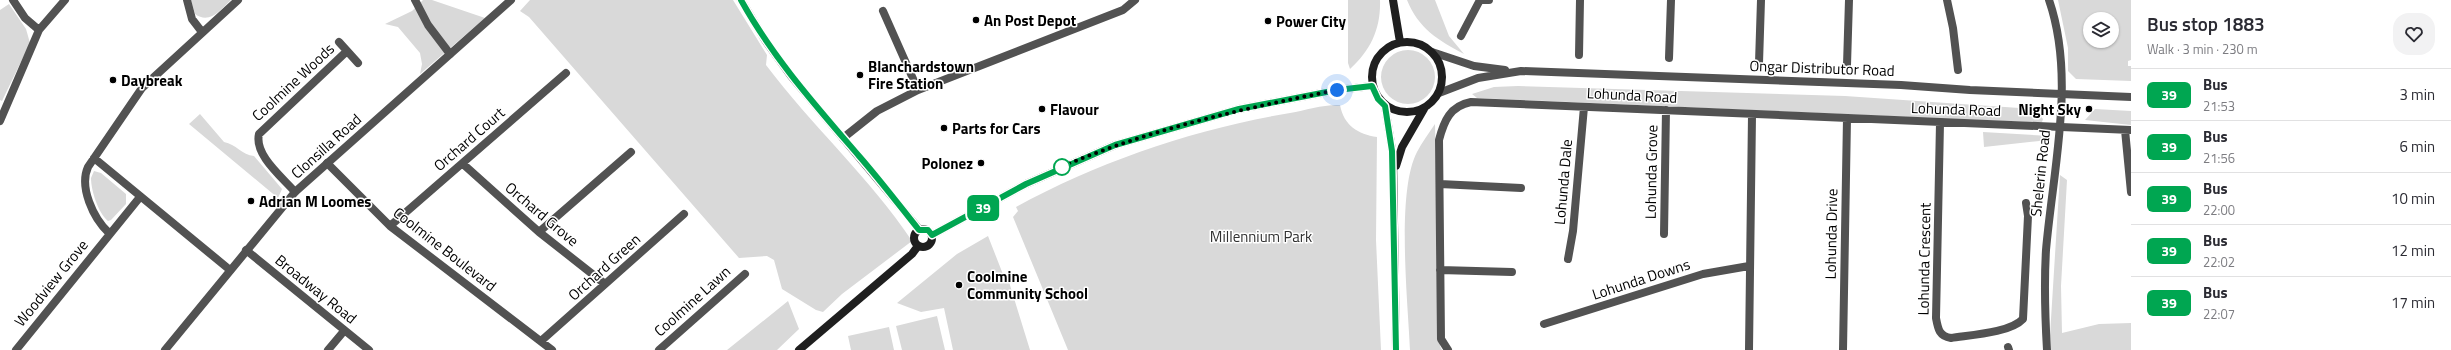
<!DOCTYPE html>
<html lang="en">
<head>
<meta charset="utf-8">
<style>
	body { margin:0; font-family:"Titillium Web",sans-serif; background:#f2f2f3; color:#2b2b33; height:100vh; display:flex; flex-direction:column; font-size:15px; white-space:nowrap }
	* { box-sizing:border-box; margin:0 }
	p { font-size:13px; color:#7c7c81 }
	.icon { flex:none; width:22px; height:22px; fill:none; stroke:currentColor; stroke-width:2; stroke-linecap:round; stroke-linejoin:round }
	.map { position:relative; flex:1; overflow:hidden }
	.sheet { display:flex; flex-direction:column; background:#fff; width:320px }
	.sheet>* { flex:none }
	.badge { padding:0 8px; border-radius:6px; font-size:14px; line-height:26px }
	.tools { position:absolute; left:2083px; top:12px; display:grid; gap:8px }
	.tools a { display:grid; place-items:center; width:36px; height:36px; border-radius:50%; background:#fff; box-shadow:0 1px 3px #0004; font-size:20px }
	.you { position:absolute; width:20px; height:20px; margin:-10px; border:3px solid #fff; border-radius:50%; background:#1a73e8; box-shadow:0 0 0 6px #1a73e833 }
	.map>.badge { position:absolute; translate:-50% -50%; box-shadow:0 0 0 2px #fff }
	.round { display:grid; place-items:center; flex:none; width:42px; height:42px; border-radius:16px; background:#f2f2f3 }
	.headline { display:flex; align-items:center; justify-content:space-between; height:68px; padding:0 16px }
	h1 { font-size:19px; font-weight:600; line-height:30px }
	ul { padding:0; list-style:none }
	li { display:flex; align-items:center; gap:12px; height:52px; padding:0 16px; border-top:1px solid #e1e1e2 }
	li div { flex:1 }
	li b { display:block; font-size:15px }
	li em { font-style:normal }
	li .badge { min-width:44px; font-weight:700; text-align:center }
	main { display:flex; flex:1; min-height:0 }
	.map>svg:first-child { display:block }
	.green { fill:#d9d9d9; fill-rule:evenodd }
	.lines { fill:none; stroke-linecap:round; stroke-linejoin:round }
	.minor { stroke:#525252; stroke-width:8 }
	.tertiary { stroke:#525252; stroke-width:8 }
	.secondary { stroke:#1f1f1f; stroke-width:8 }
	.line-casing { stroke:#fff; stroke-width:9 }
	.line { stroke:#00a651; stroke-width:6 }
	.walk { stroke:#000; stroke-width:4; stroke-dasharray:0 7.2 }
	.poi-dot { fill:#000; stroke:#fff; stroke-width:1.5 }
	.stop-dot { fill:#fff; stroke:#00a651; stroke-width:2 }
	.labels { text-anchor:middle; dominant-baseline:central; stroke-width:3; stroke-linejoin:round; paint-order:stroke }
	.poi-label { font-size:15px; font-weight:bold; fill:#000; stroke:#fff; text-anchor:start }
	.street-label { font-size:15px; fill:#000; stroke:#fff }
	.park-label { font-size:15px; fill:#303030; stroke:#fff }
</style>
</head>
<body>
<main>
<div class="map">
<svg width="2131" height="350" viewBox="0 0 2131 350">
	<rect width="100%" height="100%" fill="#fff"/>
	<path class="green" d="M191,0H231C221,9 210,25 195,14Z
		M423,0H432L485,18L420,74L422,64L420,53L398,27L385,24L412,11Z
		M530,0H733L767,55L766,65C812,126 870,178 912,241L842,294L823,312L816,310L782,289L774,260L767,256L739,258L529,17L520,11Z
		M1348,0H1380C1381,28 1371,50 1350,69L1348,63Z
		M1407,0H1435L1449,36L1464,54C1439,41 1418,28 1407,0Z
		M2058,0H2131V60L2128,61V66H2131V81L2076,79L2068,71V48ZM2090,19H2112V41H2090Z
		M9,4L26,29L30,43L2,101L0,100V10Z
		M1381 77a27 27 0 1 1 54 0a27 27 0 1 1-54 0Z
		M1518,86L1845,96L2034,109L2043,119L2042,122H2027L1522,100L1477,98L1472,94L1494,87Z
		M1340,105C1344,126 1358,134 1377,137L1376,240L1381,350H1068L1013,217L1018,211L1016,207C1100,161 1195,129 1290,113C1306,110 1325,104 1340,105Z
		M2095,109L2131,111V125L2085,120Z
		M200,114L224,142C236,144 242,155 254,156L282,189L278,198L189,124Z
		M1435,124L1440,346L1442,350H1410C1408,302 1396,192 1417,152C1422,142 1429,133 1435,124Z
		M1983,132L2050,136L2049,140L1984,147Z
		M94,171L101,173L126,194V204L111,220L108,221C98,213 91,190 91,178Z
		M2060,175L2067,180L2061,286L2062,333L2099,324L2131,323V350H2051L2050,335Z
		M988,236L1006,282H1009L1030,350H953L944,308L921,312L897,303L957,254Z
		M788,301L799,329L777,350H727Z
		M937,316L945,350H902L896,326Z
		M889,327L894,350H851L848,336Z"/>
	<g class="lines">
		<path class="minor" d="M13,0L25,18L39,30
			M187,0L192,19L202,32
			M415,0L428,25L450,54
			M1480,0H1489
			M1947,0L1953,28L1958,70
			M883,11L918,90
			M1461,36L1480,0
			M339,42L358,63
			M1579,55L1580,0
			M1669,58L1671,0
			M1759,63L1761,0
			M1847,65L1849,0
			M0,121L39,30L65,0
			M1940,123L1936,318C1938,329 1939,336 1951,338C1970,335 2010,333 2023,319L2028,216L2026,203
			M2125,130L2131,192
			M843,138L877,111L918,90L1123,10L1135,0
			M94,158L230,270
			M327,163L390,226L552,350
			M463,164L539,232L605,284
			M1440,184L1521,188
			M295,192C282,177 254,155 259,134L347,51
			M390,226L566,73
			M539,232L631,152
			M109,233C93,218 79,187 88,167L142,88L238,0
			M1664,234L1666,110
			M246,250L369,350
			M1568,259L1573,231L1584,107
			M1440,270L1512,272
			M1544,324L1703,274L1749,266
			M541,341L684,214
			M2008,347L2009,350
			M16,350L140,197
			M328,350L344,331
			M659,350L745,274
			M1448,350L1441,339L1439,140C1444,121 1450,106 1471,102L2131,130
			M1749,350L1752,115
			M1843,350L1847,118"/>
		<path class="tertiary" d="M741,0L765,40L791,76L919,229
			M1432,52L1474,66L1505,70
			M1439,93L1478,78L1521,71L1901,85L1970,90L2131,97
			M165,350L295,192L511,0
			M2047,350C2045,316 2044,283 2046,250C2053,169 2076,78 2049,0"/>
		<path class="secondary" d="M1393,0L1400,42
			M1372 77a35 35 0 1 1 70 0a35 35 0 1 1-70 0Z
			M1385,106L1393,156L1396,350
			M1396,166L1402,147L1424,109
			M914 238a9 9 0 1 1 18 0a9 9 0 1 1-18 0Z
			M932,235L1026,184L1115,145L1239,109L1337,90L1372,86
			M799,350L912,254L918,246"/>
	</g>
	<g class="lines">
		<g class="line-casing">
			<path id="line" d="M741,0C773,58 816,106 859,156C880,180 899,205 919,230H928L932,235L1026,184L1115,145L1239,109L1337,90L1372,86L1378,99L1385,106L1392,151L1396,350"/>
		</g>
		<use href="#line" class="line"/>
		<path class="walk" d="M1062,167L1059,168C1148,129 1242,109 1337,90"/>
	</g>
	<g class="poi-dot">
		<circle cx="976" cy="20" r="4"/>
		<circle cx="1268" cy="21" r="4"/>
		<circle cx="860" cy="75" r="4"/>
		<circle cx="113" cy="80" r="4"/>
		<circle cx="1042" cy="109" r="4"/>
		<circle cx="2089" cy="109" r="4"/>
		<circle cx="944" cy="128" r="4"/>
		<circle cx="981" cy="163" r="4"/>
		<circle cx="251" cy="201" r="4"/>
		<circle cx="959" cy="285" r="4"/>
	</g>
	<circle class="stop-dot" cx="1062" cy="167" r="8"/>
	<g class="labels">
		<g class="poi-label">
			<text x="984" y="20">An Post Depot</text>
			<text x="1276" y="21">Power City</text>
			<text x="868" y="66">Blanchardstown<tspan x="868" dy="17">Fire Station</tspan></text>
			<text x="121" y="80">Daybreak</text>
			<text x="1050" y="109">Flavour</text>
			<text x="2081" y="109" text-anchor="end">Night Sky</text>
			<text x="952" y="128">Parts for Cars</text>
			<text x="973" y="163" text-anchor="end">Polonez</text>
			<text x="259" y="201">Adrian M Loomes</text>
			<text x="967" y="276">Coolmine<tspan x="967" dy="17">Community School</tspan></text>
		</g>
		<g class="street-label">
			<text transform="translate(1822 68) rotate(2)">Ongar Distributor Road</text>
			<text transform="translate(293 82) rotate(-43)">Coolmine Woods</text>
			<text transform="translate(1632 95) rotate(3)">Lohunda Road</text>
			<text transform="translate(1956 109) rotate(2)">Lohunda Road</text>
			<text transform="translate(469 139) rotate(-41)">Orchard Court</text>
			<text transform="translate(326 146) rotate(-42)">Clonsilla Road</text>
			<text transform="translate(1651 172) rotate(-89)">Lohunda Grove</text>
			<text transform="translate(2040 173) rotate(-84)">Shelerin Road</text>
			<text transform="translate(1563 182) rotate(-85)">Lohunda Dale</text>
			<text transform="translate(542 214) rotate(40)">Orchard Grove</text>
			<text transform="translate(1831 234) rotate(-89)">Lohunda Drive</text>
			<text transform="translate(445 249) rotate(38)">Coolmine Boulevard</text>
			<text transform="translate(1924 259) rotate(-89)">Lohunda Crescent</text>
			<text transform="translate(604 267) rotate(-42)">Orchard Green</text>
			<text transform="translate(1641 279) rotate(-18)">Lohunda Downs</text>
			<text transform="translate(51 283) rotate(-51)">Woodview Grove</text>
			<text transform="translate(316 289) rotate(39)">Broadway Road</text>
			<text transform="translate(692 301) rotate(-42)">Coolmine Lawn</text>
		</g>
		<g class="park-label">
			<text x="1261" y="236">Millennium Park</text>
		</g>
	</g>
</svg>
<div class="tools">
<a><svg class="icon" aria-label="layers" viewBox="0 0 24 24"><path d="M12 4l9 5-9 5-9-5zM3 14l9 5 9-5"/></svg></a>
</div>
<div class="you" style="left:1337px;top:90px"></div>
<b class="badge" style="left:983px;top:208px;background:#00a651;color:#fff">39</b>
</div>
<section class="sheet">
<div class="headline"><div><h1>Bus stop 1883</h1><p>Walk · 3 min · 230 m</p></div><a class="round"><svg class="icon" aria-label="heart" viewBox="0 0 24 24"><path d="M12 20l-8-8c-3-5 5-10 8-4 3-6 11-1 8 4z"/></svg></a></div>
<ul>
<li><span class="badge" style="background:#00a651;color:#fff">39</span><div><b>Bus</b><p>21:53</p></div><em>3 min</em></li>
<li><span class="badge" style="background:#00a651;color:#fff">39</span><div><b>Bus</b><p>21:56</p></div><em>6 min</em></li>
<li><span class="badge" style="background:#00a651;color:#fff">39</span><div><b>Bus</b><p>22:00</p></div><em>10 min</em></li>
<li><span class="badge" style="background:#00a651;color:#fff">39</span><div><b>Bus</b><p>22:02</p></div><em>12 min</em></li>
<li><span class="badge" style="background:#00a651;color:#fff">39</span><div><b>Bus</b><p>22:07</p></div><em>17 min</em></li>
</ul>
</section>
</main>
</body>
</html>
